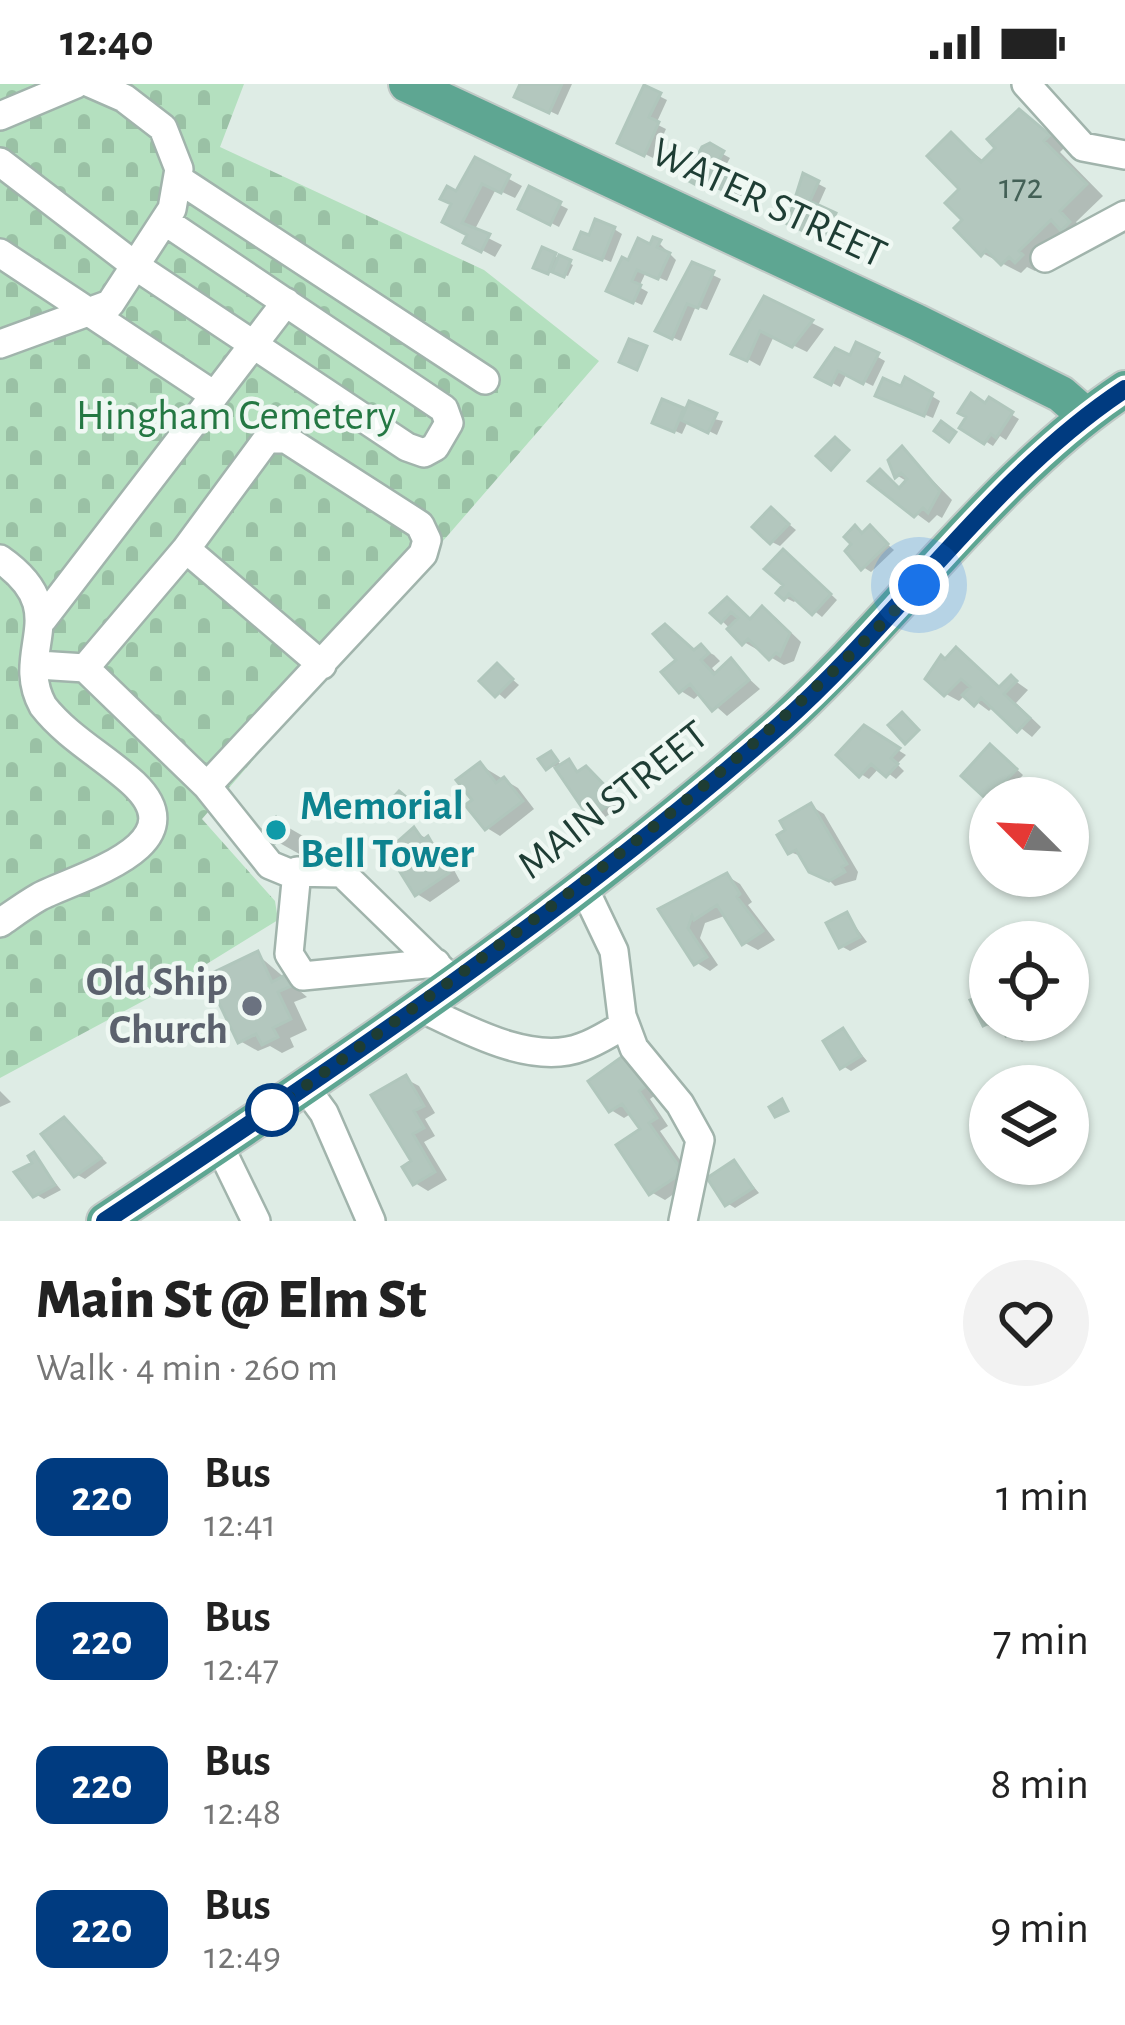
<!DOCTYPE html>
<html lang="en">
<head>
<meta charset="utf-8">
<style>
	body { margin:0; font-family:"Alegreya Sans",sans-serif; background:#f2f2f2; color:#222; height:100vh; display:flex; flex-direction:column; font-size:45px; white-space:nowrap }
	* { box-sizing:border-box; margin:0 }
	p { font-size:39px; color:#767676 }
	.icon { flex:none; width:66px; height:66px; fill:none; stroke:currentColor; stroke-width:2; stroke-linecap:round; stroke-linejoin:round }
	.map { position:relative; height:1137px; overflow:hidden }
	.drawer { display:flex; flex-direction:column; background:#fff; flex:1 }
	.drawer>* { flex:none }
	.badge { padding:0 24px; border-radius:18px; font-size:42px; line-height:78px }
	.needle { width:78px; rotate:294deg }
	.tools { position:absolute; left:969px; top:693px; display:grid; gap:24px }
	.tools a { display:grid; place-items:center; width:120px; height:120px; border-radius:50%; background:#fff; box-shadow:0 3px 9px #0004; font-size:60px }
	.you { position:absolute; width:60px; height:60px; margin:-30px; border:9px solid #fff; border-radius:50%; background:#1a73e8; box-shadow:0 0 0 18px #1a73e833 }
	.map>.badge { position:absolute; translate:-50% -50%; box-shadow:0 0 0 6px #fff }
	.round { display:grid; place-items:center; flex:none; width:126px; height:126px; border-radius:63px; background:#f2f2f2 }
	.headline { display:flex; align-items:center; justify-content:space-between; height:204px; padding:0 36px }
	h1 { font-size:57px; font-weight:800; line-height:90px }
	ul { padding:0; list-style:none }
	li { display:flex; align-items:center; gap:36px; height:144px; padding:0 36px }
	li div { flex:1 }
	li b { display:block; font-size:45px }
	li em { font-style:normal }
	li .badge { min-width:132px; font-weight:700; text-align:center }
	.status { display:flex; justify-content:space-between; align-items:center; height:84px; padding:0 60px; background:#fff; direction:ltr }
	.status svg { height:33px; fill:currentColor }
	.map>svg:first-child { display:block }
	.cemetery { fill:url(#cemetery-stones) }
	.shadow { fill:#0003 }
	.building { fill:#b3c7be; stroke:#b0c6bc; stroke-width:3 }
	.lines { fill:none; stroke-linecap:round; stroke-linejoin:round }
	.minor-casing { stroke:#a1b4ac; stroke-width:32 }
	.major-casing { stroke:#c0c9c6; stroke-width:40 }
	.minor { stroke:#fff; stroke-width:27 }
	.major { stroke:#5ea692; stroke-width:36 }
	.line-casing { stroke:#fff; stroke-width:27 }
	.line { stroke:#003b80; stroke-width:18 }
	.walk { stroke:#1e3d34; stroke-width:12; stroke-dasharray:0 21.6 }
	.culture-dot { fill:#0f9aa8; stroke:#eff8f3; stroke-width:4.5 }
	.worship-dot { fill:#6b7280; stroke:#eff8f3; stroke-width:4.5 }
	.stop-dot { fill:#fff; stroke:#003b80; stroke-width:6 }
	.labels { text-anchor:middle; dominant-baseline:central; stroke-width:9; stroke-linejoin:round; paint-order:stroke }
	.number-label { font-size:36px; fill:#436056 }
	.street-label { font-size:42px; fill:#1e3d34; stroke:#eff8f3 }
	.park-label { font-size:42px; fill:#247843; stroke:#eff8f3 }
	.culture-label { font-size:42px; font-weight:bold; fill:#0d838f; stroke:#eff8f3; text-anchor:start }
	.worship-label { font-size:42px; font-weight:bold; fill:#5b616d; stroke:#eff8f3; text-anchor:end }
</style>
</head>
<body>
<div class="status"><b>12:40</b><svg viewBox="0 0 49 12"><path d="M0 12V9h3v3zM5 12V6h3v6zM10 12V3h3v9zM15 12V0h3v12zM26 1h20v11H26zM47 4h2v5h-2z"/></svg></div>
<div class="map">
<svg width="1125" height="1137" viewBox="0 0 1125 1137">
	<defs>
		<pattern id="cemetery-stones" width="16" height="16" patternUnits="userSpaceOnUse" patternTransform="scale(3)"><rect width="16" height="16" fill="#b4e0bf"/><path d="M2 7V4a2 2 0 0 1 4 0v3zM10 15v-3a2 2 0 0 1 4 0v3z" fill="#9ac1a5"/></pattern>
	</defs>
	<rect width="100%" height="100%" fill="#deece5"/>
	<path class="cemetery" d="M0,0H244L220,63L484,186L599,277L202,735L275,817L278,836L171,902L0,994Z"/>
	<path class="shadow" d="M523,0H572L558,31L526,16Z
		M645,5L667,16L656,40L666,45L653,74L621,58Z
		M1019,29L1066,62L1060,68L1103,112L1076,138L1086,149L1035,187L1027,183L1021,189L982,169L966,136L952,52L985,78Z
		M710,63L730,74L724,85L731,89V98L744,106L741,113L689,94Z
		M476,77L522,102L515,114L496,105L474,147L502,161L495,173L467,158L471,151L446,137Z
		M805,93L826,104L817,124L843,136L833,158L799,143Z
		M531,106L568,125L559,143L522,124Z
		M614,145L622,150L611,178L586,168Z
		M659,159L676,176L667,197L646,188L639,203L648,208L642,221L618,210L630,180Z
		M544,167L573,181L568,192L537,183Z
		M694,182L721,195L707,226L696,222L681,257L667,251Z
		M766,216L824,245L807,268L774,252L760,282L735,268Z
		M858,262L885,277L873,302L847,289L840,303L819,292L851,275Z
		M906,297L940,317L933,334L887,315Z
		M990,317L1019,335L1006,356L1000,352L993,362L963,343Z
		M663,319L687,329L723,337L717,351L688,337L682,350L664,342Z
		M903,366L952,416L942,434L937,431L929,439L872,397L880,389L903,406L908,398L898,392L892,377Z
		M772,426L796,446L780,462L772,458Z
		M855,445L865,450L870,445L894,466L871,488L863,483Z
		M791,473L837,516L822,533L798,514L794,518L786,514Z
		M727,516L753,536L763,526L776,534L801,558L794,577L784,581L744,558L722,537Z
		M665,543L697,568L701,564L714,571L720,577L712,584L718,591L731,578L760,605L727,632L701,609L694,615L681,607V576Z
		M957,567L1002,605L1011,594L1028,606L1016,619L1041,643L1032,653L994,622L989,627L966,610L959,617L946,610L947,578Z
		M498,583L519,601L505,615L484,597Z
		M864,645L906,671L897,680L904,687L896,695L880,683L869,695L861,690Z
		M999,669L1023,691L1002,714L990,715L965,692Z
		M554,672L562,683L569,679L581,689L587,685L595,690L624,721L599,737L591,732L557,682L548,684Z
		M480,681L518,704L534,725L500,752L487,744L476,716Z
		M811,722L824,730L858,788L856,796L835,802L806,774L790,768Z
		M277,737L303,752L313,763L303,772L276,757Z
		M414,747L442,764L460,797L430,818L417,810Z
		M727,792L740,800L752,818L748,821L775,856L758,866L745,859L727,831L705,839L700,854L718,881L710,887L697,879L662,826Z
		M847,831L867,858L850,867L841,862Z
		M258,871L307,913L294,918L307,946L290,954L294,963L282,969L270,962L258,967L240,957Z
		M990,897V936H1045L1028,944L1032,952L1022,958L1006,944L998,947L985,940L982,914Z
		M843,948L867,977L851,987L843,982Z
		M623,976L658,1009L650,1015L668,1042L660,1047L694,1096L665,1116L651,1108L644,1045L632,1029L624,1034L611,1026Z
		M406,995L419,1002L435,1029L425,1035L435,1052L424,1058L447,1096L428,1107L415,1099Z
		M0,1007L11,1018L0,1023Z
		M65,1037L107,1079L85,1095L76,1090Z
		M34,1072L61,1106L44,1115L35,1110Z
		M734,1079L759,1109L735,1124L727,1119Z"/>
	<path class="building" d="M520,0H562L549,29L514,13Z
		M644,1L661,9L649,33L659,38L644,72L617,59Z
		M1019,25L1050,51L1044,57L1087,100L1060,127L1070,138L1061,147L1051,136L1019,167L1023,171L1015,179L1009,173L1001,181L986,166L981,172L954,144L962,136L945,119L959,105L927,72L951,48L981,78L995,64L987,55Z
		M710,59L724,67L718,78L724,81V91L738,99L732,111L704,97L700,103L685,95L702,63Z
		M475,73L510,91L501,109L482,100L462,139L490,150L481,168L463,159L467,151L442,138L451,120L440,115L447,102L456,107Z
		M803,89L819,97L810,117L836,129L824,156L787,140Z
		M529,102L561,118L550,141L518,125Z
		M595,135L615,143L602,176L574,165L581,148L589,151Z
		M653,153L661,156L657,163L670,169L658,195L637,186L632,197L641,201L633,219L606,207L622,173L628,176L638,154L650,160Z
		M542,163L556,169L548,190L533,184Z
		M559,171L571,176L564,193L552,188Z
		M692,178L714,187L698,224L687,220L672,255L655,247Z
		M764,212L813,236L792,263L760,247L747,277L731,270Z
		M629,255L647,262L637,286L619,278Z
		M856,258L879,269L863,300L838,287L831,301L815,293L835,264L850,271Z
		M905,293L933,309L924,332L875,312L883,294L901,302Z
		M971,309L985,319L989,313L1013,328L996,354L991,350L984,360L959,344L966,333L958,329Z
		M662,315L684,324L674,348L652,339Z
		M689,317L717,329L708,349L681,336Z
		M941,337L956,348L949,358L934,347Z
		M835,353L849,366L831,386L816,372Z
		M902,362L940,407L928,429L923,424L914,433L868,397L880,385L899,404L907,395L901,389L895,394L888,376Z
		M771,423L789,440L770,460L752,443Z
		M855,441L862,449L870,441L888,460L861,486L845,467L851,460L844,453Z
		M783,465L831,510L812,531L789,510L784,516L776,509L783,501L764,485Z
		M727,513L750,535L762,522L790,549L780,572L776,569L769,576L748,555L742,561L727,545L738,534L731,528L721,539L710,529Z
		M665,540L694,566L701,560L709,569L701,576L714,590L731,574L749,596L712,627L690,600L679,609L661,588L676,576L653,550Z
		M956,563L999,603L1011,591L1017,597L1004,610L1030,634L1017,648L981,614L974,622L962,611L970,603L961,595L944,612L925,595L941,571L945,575Z
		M497,579L513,595L495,613L479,597Z
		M902,628L919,646L905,660L888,641Z
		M864,641L900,664L891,674L898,680L886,693L871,680L859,693L836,671Z
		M990,660L1017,685L987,716L961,692Z
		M551,667L558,677L546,686L538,675Z
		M569,675L577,688L586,682L618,715L589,734L555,684Z
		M480,678L496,699L504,693L523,717L485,746L465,721L472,716L456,696Z
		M399,707L414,720L403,734L387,720Z
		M811,719L847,780L842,783L845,788L829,797L809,788L796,766L788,770L777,751L785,746L780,737Z
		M276,733L288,747L275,759L263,745Z
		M414,743L423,756L428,752L449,789L415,812L387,767Z
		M727,789L740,810L737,813L763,847L742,861L717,821L694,836L692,832L688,844L707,873L694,881L658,825Z
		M847,828L860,853L839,864L826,839Z
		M258,867L272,898L285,891L291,902L278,908L291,935L273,944L278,953L262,961L256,950L238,959L206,892Z
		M990,894V936H995L983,942L970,916L978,913L972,902Z
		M998,936H1018L1021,945L1006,952Z
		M843,944L861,972L840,985L823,957Z
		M623,972L647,1001L639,1007L657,1034L649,1039L683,1088L649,1111L616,1061L640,1045L622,1020L609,1028L588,997Z
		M406,991L424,1022L414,1027L424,1044L413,1050L435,1088L413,1101L402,1083L411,1077L371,1011Z
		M782,1015L788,1027L775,1033L769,1023Z
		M64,1033L101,1074L74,1093L41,1050Z
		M34,1068L55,1101L33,1113L14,1088L32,1079L28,1072Z
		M734,1076L753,1104L725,1122L707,1094Z"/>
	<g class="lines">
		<g class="minor-casing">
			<path id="minor" d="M1026,0L1083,63L1125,71
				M0,32L76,0
				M0,78L137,183L407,363L424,369L435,363L449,339L444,325L166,138
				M180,96L485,296
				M0,169L214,311
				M1045,174L1125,131
				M0,260L110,220L172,125L179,85L163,44L124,14L92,0
				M186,465L322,581
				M0,475C76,528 12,566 43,622C68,654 105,673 134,700C200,763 74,794 39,813C25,821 13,830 0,839
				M43,535L286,218
				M38,581L85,584L186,465L267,355H286L420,441L427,456L423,470L207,702
				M85,584L207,702L270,781L287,788L342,789L452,896
				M297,787L289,870L303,892L436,879
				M582,800L614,867L622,932L634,964L680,1020L700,1056L683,1137
				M417,922C462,943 531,983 582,963C597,958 611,948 625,941
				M305,1003L324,1029L371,1137
				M219,1061L256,1137"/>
		</g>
		<g class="major-casing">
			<path id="major" d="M407,0L916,238L1061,310L1085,331
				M105,1137C334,985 567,829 773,647C890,543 997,389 1125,305"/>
		</g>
		<use href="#minor" class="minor"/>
		<use href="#major" class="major"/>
	</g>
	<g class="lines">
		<g class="line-casing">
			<path id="line" d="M105,1137C337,983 571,825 780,641C898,537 994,391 1125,305"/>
		</g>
		<use href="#line" class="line"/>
		<path class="walk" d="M272,1026C498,862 727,705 919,501"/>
	</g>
	<circle class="culture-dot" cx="276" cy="746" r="12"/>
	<circle class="worship-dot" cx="252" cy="922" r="12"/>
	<circle class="stop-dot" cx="272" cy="1026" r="24"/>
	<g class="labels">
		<g class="number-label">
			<text x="1021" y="103">172</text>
		</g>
		<g class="street-label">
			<text transform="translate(769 119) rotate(25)">WATER STREET</text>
			<text transform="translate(613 716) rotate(-38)">MAIN STREET</text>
		</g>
		<g class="park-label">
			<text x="236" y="332">Hingham Cemetery</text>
		</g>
		<g class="culture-label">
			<text x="300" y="722">Memorial<tspan x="300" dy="48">Bell Tower</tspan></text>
		</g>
		<g class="worship-label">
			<text x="228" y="898">Old Ship<tspan x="228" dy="48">Church</tspan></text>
		</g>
	</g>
</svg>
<div class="tools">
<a><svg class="needle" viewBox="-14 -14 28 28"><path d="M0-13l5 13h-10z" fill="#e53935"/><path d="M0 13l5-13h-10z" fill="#767676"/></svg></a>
<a><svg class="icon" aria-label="locate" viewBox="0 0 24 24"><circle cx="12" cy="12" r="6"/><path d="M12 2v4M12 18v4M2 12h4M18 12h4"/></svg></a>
<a><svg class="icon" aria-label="layers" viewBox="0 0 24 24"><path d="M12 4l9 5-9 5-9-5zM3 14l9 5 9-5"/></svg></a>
</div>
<div class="you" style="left:919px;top:501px"></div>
</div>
<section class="drawer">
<div class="headline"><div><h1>Main St @ Elm St</h1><p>Walk · 4 min · 260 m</p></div><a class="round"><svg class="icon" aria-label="heart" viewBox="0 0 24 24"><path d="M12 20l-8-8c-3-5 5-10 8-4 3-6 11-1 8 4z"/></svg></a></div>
<ul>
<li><span class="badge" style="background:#003b80;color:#fff">220</span><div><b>Bus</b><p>12:41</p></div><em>1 min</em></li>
<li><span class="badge" style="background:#003b80;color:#fff">220</span><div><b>Bus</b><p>12:47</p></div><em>7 min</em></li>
<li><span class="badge" style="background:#003b80;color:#fff">220</span><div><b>Bus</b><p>12:48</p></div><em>8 min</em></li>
<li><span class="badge" style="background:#003b80;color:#fff">220</span><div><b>Bus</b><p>12:49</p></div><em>9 min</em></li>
</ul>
</section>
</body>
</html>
